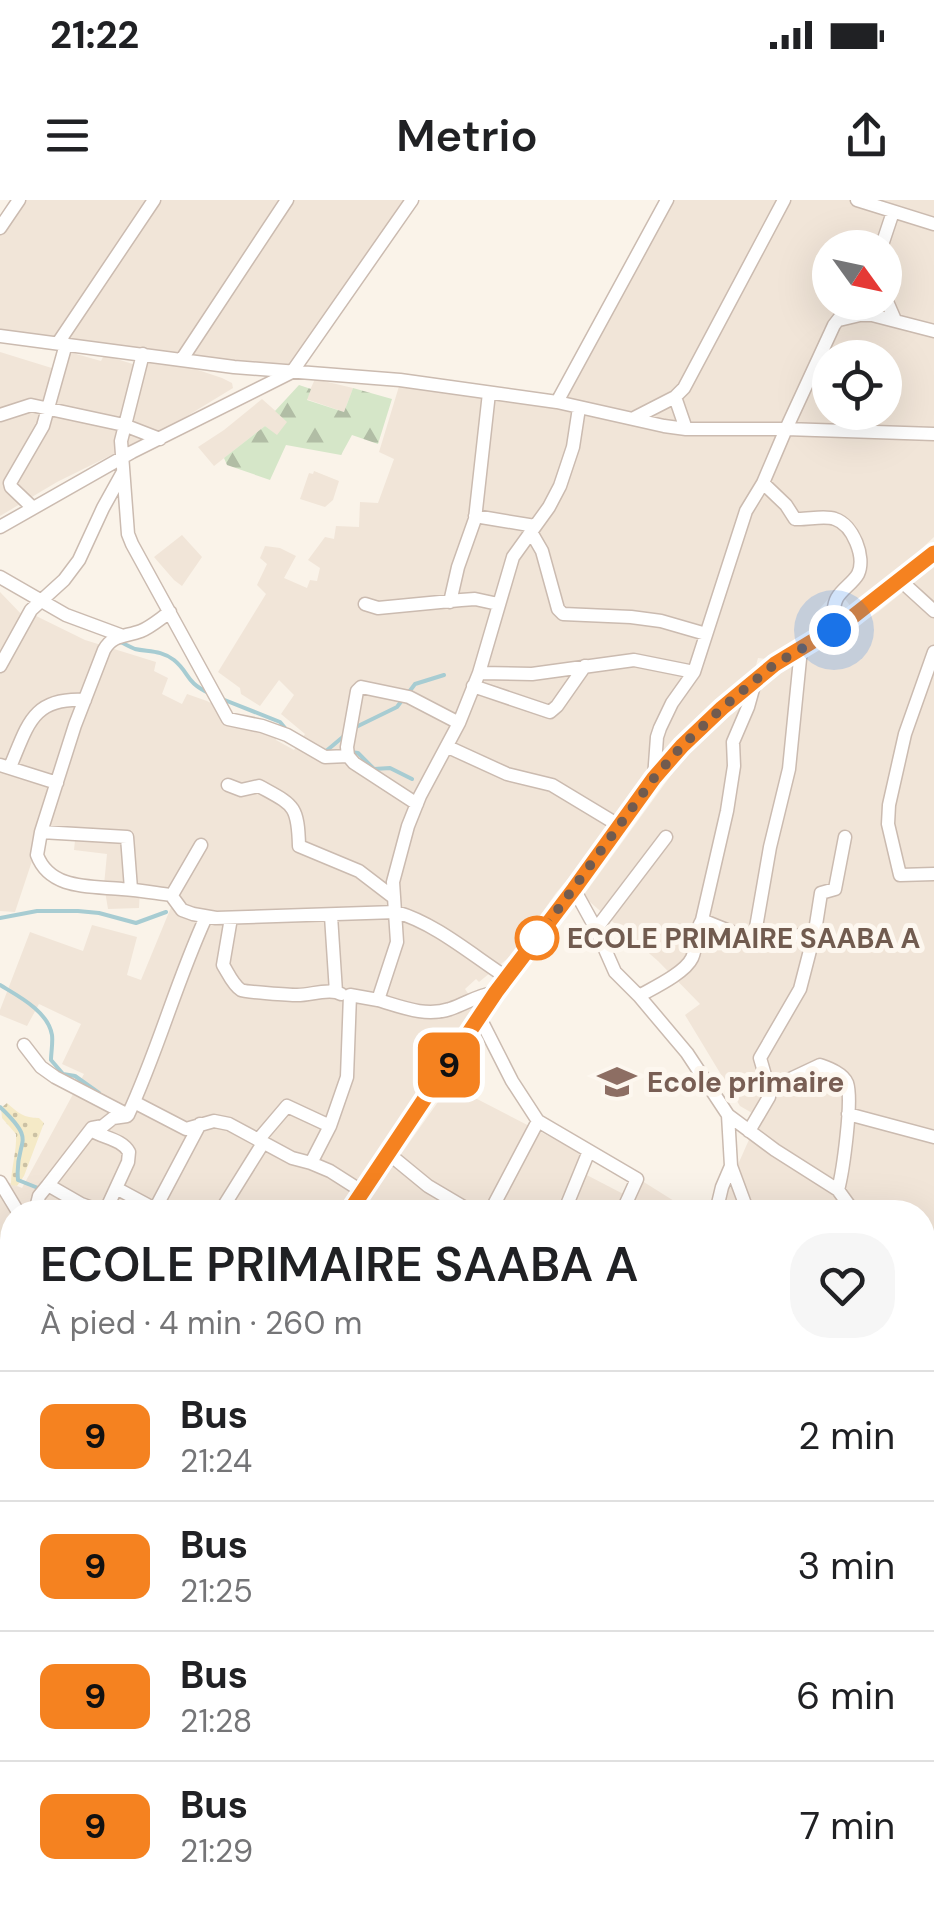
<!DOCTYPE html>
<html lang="fr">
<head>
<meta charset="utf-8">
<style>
	body { margin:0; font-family:"DM Sans",sans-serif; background:#f6f6f6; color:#202124; height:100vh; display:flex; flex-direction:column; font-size:38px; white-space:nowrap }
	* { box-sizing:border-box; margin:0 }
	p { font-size:32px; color:#757577 }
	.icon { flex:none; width:55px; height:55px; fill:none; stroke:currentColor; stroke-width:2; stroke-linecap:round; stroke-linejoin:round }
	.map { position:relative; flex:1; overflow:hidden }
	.drawer { position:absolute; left:0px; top:1000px; width:935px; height:712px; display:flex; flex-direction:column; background:#fff; border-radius:40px 40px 0 0; box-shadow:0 10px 40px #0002 }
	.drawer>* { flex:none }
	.badge { padding:0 20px; border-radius:15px; font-size:35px; line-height:65px }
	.needle { width:65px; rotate:123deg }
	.controls { position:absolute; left:812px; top:30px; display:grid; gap:20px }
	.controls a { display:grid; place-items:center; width:90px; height:90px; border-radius:50%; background:#fff; box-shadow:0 10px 40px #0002; font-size:50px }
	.you { position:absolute; width:50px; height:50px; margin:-25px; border:8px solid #fff; border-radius:50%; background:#1a73e8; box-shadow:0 0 0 15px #1a73e833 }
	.map>.badge { position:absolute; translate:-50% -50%; box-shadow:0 0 0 5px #fff }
	.round { display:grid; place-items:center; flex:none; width:105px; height:105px; border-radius:40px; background:#f6f6f6 }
	.head { display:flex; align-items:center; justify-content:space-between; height:170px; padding:0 40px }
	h1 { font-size:48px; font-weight:600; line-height:75px }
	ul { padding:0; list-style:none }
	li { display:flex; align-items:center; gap:30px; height:130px; padding:0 40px; border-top:2px solid #e0e0e0 }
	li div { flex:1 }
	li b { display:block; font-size:38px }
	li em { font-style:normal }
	li .badge { min-width:110px; font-weight:700; text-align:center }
	.status { display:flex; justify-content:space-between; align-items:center; height:70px; padding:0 50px; background:#fff; direction:ltr }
	.status svg { height:28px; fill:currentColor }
	header { display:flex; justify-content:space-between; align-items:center; height:130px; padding:0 40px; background:#fff; font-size:45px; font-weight:600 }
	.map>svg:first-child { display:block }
	.residential { fill:#f1e5d8; fill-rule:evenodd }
	.forest { fill:url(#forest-firs) }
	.sand { fill:url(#sand-dots) }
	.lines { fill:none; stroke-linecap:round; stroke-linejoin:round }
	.stream { stroke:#a7ccd2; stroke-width:4 }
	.minor-casing { stroke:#cbbbb0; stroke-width:15 }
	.minor { stroke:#fff; stroke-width:12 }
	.line-casing { stroke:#fff; stroke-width:22 }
	.line { stroke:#f58220; stroke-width:15 }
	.walk { stroke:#715b4f; stroke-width:10; stroke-dasharray:0 18 }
	.stop-dot { fill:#fff; stroke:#f58220; stroke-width:5 }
	.labels { text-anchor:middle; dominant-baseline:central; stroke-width:10; stroke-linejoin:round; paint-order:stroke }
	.stop-label { font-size:28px; font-weight:bold; fill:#715b4f; stroke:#fdf7ef; text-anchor:start }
	.education-label { font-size:28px; font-weight:bold; fill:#785e54; stroke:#fdf7ef; text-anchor:start }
</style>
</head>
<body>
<div class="status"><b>21:22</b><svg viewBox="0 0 49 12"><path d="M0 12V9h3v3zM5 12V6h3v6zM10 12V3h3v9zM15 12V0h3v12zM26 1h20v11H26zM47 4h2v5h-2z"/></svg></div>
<header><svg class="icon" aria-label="menu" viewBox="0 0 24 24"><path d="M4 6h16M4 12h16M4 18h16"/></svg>Metrio<svg class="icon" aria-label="share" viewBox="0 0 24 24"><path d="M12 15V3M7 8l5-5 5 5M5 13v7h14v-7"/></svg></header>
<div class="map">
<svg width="934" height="1711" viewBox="0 0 934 1711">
	<defs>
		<pattern id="forest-firs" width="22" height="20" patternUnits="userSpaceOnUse" patternTransform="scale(2.5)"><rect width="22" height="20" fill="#d5e6c8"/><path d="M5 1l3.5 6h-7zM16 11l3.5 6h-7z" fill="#b1bda5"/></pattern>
		<pattern id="sand-dots" width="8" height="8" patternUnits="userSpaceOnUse" patternTransform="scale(2.5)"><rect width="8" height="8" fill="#f5eac7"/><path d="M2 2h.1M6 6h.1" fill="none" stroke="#cbc1a4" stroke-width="1.8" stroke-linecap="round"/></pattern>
	</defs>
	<rect width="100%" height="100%" fill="#faf3e9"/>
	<path class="residential" d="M18,0H407L291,170L150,154L222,178L232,183L233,188L174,224L57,282L0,316V152L55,169L62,150L101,161L104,155L139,166L143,152L0,134V26Z
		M667,0H934V337L871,396L852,408L837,389L815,414L820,421L805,436L767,459L758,458L755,469L682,536L648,575L613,625L556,693L513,754L479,782L476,779L465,789L478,808L441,866L393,930L340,1012H12V1048L0,1043V979L22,988L84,874L62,864L81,824L39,804L27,826L0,815V810L30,732L83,751L92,725L137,737L127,775L141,780L174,700L140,689L139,708L108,709L104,685L107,654L74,650L76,631L43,628L15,712L0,711V392L24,417L28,412L85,440L156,462L154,471L168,478L162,494L182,504L187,494L207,501L242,520L278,531L276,540L294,550L305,534L281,514L294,495L279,480L260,506L241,494L240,488L218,472L266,394L257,385L267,364L260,358L265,346L280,348L296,356L284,378L307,388L310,380L317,381L320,368L308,360L325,337L334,339L336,326L359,327L360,302L378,303L394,259L379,252L400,183L556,203ZM830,48H885V102H830ZM830,158H885V212H830Z
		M315,179L353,188L344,212L306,199Z
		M262,199L288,222L277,236L265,226L214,266L198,247L224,230Z
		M314,271L339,281L333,300L325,307L300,299L309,273L313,274Z
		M182,335L202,357L182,386L174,380L154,357Z
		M934,364V1711H0V1520L12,1501V1700H922V1012H717L759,917L740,906L685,815L700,804L658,761L583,696L677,567L716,522L766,477L819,443L835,440L878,412L925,374Z
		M450,885L587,956L581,972L629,997L639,979L682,1006L702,1012H360Z"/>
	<path class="forest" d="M299,185L311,189L307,200L344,212L353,188L392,199L378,244L352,235L341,255L286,245L270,280L227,265L224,258L265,226L277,235L287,222L275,211Z"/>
	<path class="sand" d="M7,903C18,913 24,918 39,918L44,923L24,976L17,986L11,985C11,968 17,951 16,934L2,918L1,908Z"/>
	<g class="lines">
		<path class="stream" d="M120,442C125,444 130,447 135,449C149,452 161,450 174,460C190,473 185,482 209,493
			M409,492L415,484L444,475
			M222,499L280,522L285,528
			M356,527L397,507L403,499
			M325,552L344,536
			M351,552L358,553L374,569L390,568L412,579
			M0,718L37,711H78L99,713L136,723L166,712
			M0,785C18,796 48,811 52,835C53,843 51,853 51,860L63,874L75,876L99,893
			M0,907C40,945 14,938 18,980L38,988
			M0,1103L12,1111
			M0,1113L12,1120"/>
		<g class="minor-casing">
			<path id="minor" d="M857,0L934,24
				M0,28L19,0
				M881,48L893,12
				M885,97L895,120
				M839,120L860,115H872L934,131
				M0,136L234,167L400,180L557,202L664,226L686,229H786L934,234
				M58,143L154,0
				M143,154L121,241L128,334L132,344L228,519L262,526L287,535L325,557L348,556
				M182,159L287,0
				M675,197L686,229
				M557,202L667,0
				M0,215L31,205L124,225L160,239
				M634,218L675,197L684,188L784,0
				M763,283L786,305L795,319C807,320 824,315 835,319C853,325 866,357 858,374C853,383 842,389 837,398C832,407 834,420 834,430
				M33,308L11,287L10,283L43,226L66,144
				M475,316L535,326
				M0,327L132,252L292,172L412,0
				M531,332L542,351L558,409L563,414L631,417L661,421L706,434
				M0,377L66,415L120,435
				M901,381L934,411
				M450,402L458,367L475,319L489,193
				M365,404L378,408L461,400L475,399L498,404
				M170,412C161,418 151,427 141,431C125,437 113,434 104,450L75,525L41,632L37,655C50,690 91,686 122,689C139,690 155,693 171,695L182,710L193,714L216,718L396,712C435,723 472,755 506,777
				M934,452L905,534L889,605L888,624L900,675L934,674
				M0,466L31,410L64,380L79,360L103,308L123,272
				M479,473L532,474L634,460L694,472
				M473,486L550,512L557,506L585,466
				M448,547L507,574L552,585L620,626
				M0,565L57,583
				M10,567C28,525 32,497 85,500
				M654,578L657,537L660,528L672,503L694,472L746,311L763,283L786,229L834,125L852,102
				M228,585L241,590L259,586C293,605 298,604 299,646L359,671L393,697
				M417,604L354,563L348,556L347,547L357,491L361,487L409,497L459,523
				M41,632L127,637L131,689
				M574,689L596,729L615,772L639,796L687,853L728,915L731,966L748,1012
				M172,695L201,645
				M331,716L336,792L341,794
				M231,718L223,765C228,773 233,785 241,790C245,792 290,795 297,795C311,795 320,790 336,792
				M702,720C751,740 763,747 815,731L821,693L835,689L845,637
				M596,729L666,637
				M754,739L770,647L789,569L801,449
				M639,796C653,788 685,773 692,758C698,745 693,735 702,720L727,611L734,566L733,542L748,507L755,482
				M378,800C402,807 425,817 450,809C467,803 476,796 496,792
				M480,818L512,881L538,921L637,979L622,1012
				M24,845L41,867L55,877L128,915C158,851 176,782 206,717
				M769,889L820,865C828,868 843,873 847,883C853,900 843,971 838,990
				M134,902L186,929L214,921L229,924L292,958L311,963
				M848,914L934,937
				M728,915L775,950L838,990L854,1012
				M91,930C103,938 122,939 129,952L128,962L105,1012
				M749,931L769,897V889L760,858L800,789L815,731
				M258,940L287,906L330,926
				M389,954L428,986L472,1012
				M0,982L18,1012
				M116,988L155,1009
				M363,992L330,971L311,963L330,926L347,877L350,795L378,800L397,742L393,682L408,626L420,596L459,523L479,473L513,357L549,307L560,286L573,247L579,208
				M35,1012L39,996L48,985
				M103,1012L81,1004L48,985L92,928L103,926L113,918L127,916
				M161,1012L155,1009L200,924
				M220,1012L263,943
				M349,1012L506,777L574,689L654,578L682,546L723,508L775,464L851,418L934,353
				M490,1012L538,921
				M564,1012L589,951
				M716,1012L722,987L731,966
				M922,1037L934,1042
				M922,1116L934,1135
				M922,1253L934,1246
				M922,1291L934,1283
				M922,1407H934
				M922,1469L934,1484
				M0,1498L12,1481
				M922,1581L934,1552
				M922,1619L934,1623
				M0,1689L12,1695
				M158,1700L159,1711
				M371,1700L390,1711
				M607,1700L650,1711
				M760,1700L763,1711
				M793,1700L850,1709
				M672,1706L692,1711
				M25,1711L29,1700
				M211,1711L214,1700
				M286,1711L293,1700
				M446,1711L449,1700
				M482,1711L487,1700
				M523,1711L527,1700
				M567,1711L570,1700
				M715,1711L717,1700"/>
		</g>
		<use href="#minor" class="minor"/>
	</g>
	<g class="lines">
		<g class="line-casing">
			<path id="line" d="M349,1012L496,792L574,689L654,578L682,546L722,508L775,464L851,418L934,353"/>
		</g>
		<use href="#line" class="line"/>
		<path class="walk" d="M537,738L654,578L682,546L722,508L775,464L834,430"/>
	</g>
	<defs>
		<g id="school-bare" transform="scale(3)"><path d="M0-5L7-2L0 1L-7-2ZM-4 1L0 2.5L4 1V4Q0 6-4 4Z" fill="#8d6e63" stroke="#fdf7ef" stroke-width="2.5" paint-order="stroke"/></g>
	</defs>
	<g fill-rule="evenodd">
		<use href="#school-bare" x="617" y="882"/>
	</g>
	<circle class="stop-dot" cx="537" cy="738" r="20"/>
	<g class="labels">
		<g class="stop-label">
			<text x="567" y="738">ECOLE PRIMAIRE SAABA A</text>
		</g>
		<g class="education-label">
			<text x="647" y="882">Ecole primaire</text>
		</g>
	</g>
</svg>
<div class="controls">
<a><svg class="needle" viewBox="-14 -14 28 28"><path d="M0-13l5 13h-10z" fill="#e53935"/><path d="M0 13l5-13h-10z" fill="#757577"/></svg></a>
<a><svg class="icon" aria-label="locate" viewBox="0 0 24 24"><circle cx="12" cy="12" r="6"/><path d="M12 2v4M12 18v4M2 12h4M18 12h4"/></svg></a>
</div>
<div class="you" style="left:834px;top:430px"></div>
<b class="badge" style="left:449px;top:865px;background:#f58220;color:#111">9</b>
<section class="drawer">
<div class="head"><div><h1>ECOLE PRIMAIRE SAABA A</h1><p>À pied · 4 min · 260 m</p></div><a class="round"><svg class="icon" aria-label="heart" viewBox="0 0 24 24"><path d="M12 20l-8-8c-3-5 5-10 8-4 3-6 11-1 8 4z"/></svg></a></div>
<ul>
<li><span class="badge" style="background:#f58220;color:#111">9</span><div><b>Bus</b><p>21:24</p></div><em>2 min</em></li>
<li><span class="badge" style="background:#f58220;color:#111">9</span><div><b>Bus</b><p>21:25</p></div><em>3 min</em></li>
<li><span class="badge" style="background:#f58220;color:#111">9</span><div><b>Bus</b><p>21:28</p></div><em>6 min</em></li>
<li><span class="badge" style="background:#f58220;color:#111">9</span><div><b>Bus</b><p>21:29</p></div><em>7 min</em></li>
</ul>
</section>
</div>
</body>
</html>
